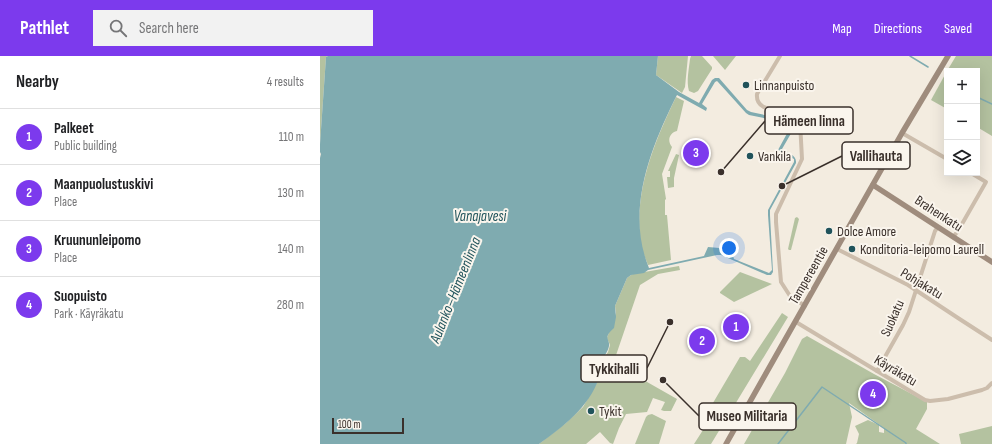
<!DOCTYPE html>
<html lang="en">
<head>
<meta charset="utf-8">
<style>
	body { margin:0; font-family:"Sofia Sans Condensed",sans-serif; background:#f2f2f2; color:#202124 }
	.controls { position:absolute; right:12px; top:12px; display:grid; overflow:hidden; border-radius:0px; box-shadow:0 4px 16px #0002 }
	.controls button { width:36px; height:36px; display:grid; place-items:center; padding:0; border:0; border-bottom:1px solid #e0e0e0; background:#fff; color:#202124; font:20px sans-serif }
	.scale { position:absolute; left:12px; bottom:10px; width:72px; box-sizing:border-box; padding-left:4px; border:2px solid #3a302b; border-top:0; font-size:11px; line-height:14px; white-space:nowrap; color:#3a302b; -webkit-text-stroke:3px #faf5ed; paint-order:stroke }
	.you { position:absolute; left:409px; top:192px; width:14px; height:14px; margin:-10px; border:3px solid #fff; border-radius:50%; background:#1a73e8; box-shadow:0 0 0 6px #1a73e833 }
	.badge { display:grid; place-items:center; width:26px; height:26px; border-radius:50%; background:#7c3aed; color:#fff; font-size:13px; font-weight:700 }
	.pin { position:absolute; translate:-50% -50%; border:2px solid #fff; box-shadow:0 1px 4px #0006 }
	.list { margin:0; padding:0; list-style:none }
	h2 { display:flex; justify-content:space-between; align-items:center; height:52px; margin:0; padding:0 16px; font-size:17px }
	h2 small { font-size:13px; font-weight:400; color:#757577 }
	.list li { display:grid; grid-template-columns:26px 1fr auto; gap:12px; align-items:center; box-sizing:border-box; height:56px; padding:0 16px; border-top:1px solid #e0e0e0 }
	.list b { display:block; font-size:15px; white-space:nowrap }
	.list p { margin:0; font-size:13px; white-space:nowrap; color:#757577 }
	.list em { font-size:13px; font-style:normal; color:#757577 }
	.icon { flex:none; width:22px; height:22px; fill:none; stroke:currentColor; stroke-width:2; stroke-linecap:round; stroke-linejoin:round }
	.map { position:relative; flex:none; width:672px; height:388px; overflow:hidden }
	header { display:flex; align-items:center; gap:24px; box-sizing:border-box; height:56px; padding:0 20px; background:#7c3aed; color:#fff }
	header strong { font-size:19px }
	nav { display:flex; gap:22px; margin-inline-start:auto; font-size:14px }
	.search { width:280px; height:36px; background:#f2f2f2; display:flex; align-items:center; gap:10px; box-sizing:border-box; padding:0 14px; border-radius:0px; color:#757577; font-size:15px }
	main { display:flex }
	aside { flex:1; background:#fff }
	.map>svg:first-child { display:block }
</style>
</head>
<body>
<header>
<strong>Pathlet</strong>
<div class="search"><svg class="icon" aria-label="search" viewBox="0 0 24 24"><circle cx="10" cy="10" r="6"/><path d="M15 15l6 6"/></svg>Search here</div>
<nav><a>Map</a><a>Directions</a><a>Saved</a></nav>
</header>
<main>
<aside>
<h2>Nearby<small>4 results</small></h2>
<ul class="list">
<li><span class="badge">1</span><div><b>Palkeet</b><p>Public building</p></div><em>110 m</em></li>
<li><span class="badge">2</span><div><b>Maanpuolustuskivi</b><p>Place</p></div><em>130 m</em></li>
<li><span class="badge">3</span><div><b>Kruununleipomo</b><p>Place</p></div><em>140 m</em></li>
<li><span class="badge">4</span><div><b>Suopuisto</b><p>Park · Käyräkatu</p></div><em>280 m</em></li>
</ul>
</aside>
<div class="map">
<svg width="672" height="388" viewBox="0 0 672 388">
	<rect width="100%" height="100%" fill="#f3ece0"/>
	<g fill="#b4c2a0">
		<polygon points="0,0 8,0 6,1 0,88"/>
		<polygon points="338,0 368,0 365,31 362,37 336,19"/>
		<path d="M 371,0 L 382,0 L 392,11 L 392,13 L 378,35 L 374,37 L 369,35 C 366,25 369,13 370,3 Z"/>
		<polygon points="393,0 416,0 405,14"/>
		<polygon points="636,0 672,0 672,80 657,71 657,15 627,15"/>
		<polygon points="627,15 627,53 611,44"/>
		<path d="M 356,41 L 364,45 L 357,75 C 349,77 347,85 352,91 L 342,118 L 346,143 L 345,144 L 345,159 L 347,159 L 351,204 L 328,209 C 326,203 322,196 321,189 C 313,136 334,87 356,41 Z"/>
		<polygon points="356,98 359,99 354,122 354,131 348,132 347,121 350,121 350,115 348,115"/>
		<polygon points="477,161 479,163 471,194 469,194 468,193 475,162"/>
		<polygon points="359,210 360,214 338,218 320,229 293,308 313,318 357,343 351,355 344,355 341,354 345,346 333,342 327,356 306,358 299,372 293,388 290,387 280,376 266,388 219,388 246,367 263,351 279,323 283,304 288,296 290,289 287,282 296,257 295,250 307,222 311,219 313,218"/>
		<polygon points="420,216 452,228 414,246 400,237 400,236"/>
		<polygon points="462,257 468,261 391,388 374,388 383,374 379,371 387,351 390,352 420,301 425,301 430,305"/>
		<polygon points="487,280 554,318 607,346 607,353 596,373 620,388 536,388 537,387 539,378 535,370 548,364 559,369 559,376 564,377 564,372 529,347 532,361 526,388 424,388 465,317 482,283"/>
		<polygon points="332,358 346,365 339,388 315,388 326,361 328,359"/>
		<polygon points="672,370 672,388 641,388 639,378"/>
	</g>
	<path fill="#7fabb0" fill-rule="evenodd" d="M 8,0 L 338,0 L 336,19 L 359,36 L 379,47 L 392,24 L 395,22 L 399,22 L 427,54 L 431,56 L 468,64 L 472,65 L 474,68 L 473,74 L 462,93 C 468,97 477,99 476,107 L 450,154 L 450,159 L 453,216 L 451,219 L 447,219 L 401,199 L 397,199 L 328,214 L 324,217 L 311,219 L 307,222 L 295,250 L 296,261 L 294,272 C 292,274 289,276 288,279 C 286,283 290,286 289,290 C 288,296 284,299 283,304 C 280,310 281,317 279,322 C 269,351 243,371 219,388 L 0,388 L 0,102 L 1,98 L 0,96 L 0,88 L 6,1 ZM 397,25 L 398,26 L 426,57 L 429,59 L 468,67 L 471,69 L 470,72 L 458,94 L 472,102 L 474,103 L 474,106 L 448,154 L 448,159 L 452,214 L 449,217 L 414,203 L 411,193 L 388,191 L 384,200 L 329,212 C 305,154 331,91 357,39 L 386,55 L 387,52 L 382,48 L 395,26 Z"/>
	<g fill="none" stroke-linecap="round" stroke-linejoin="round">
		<g stroke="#7fabb0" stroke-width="1.5">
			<polyline points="590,0 608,11"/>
			<polyline points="657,41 672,48"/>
			<polyline points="458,388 502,331 586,387 586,388"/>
		</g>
		<g stroke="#ccbdac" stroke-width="4">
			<path d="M 460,0 L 437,38 C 435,57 462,53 473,59 C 477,61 478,63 480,66 L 482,103 L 456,158 L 456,166 L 461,226 L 470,240 L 485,250"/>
			<polyline points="582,77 627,103"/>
			<polyline points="633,181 638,175 666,126 651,117"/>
			<polyline points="517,193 588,229 638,262 672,284"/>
			<polyline points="476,266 605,344 610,345 628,343 662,334 667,332 672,327"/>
			<polyline points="557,315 583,269 589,256 615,175 618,171"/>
		</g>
		<g stroke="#9f8c7d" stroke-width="5.5">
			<polyline points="553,129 672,206"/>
			<polyline points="406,388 582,77 628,0"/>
		</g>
	</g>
	<g fill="#20535b" stroke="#faf5ed" stroke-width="1.5">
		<circle cx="426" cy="29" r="4"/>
		<circle cx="430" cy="100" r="4"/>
		<circle cx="509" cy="175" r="4"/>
		<circle cx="532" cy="193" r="4"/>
		<circle cx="271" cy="355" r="4"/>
	</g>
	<g text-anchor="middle" stroke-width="4" stroke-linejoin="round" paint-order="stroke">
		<g font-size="14" fill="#3a302b" stroke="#faf5ed" text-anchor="start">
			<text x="434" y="34">Linnanpuisto</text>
			<text x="438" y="105">Vankila</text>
			<text x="517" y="180">Dolce Amore</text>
			<text x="540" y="198">Konditoria-leipomo Laurell</text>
			<text x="279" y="360">Tykit</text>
		</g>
		<g font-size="14" fill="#3a302b" stroke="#faf5ed">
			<text transform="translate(619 157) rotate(33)" y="5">Brahenkatu</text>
			<text transform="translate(488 219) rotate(-60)" y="5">Tampereentie</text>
			<text transform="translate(602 227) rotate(31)" y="5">Pohjakatu</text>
			<text transform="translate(572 262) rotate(-66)" y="5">Suokatu</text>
			<text transform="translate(576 314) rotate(31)" y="5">Käyräkatu</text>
		</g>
		<g font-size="15" font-style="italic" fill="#20535b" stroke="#faf5ed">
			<text x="160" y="165">Vanajavesi</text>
			<text transform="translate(135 234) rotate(-68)" y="5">Aulanko–Hämeenlinna</text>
		</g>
	</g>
	<path fill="none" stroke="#3a302b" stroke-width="1.5" d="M401 116L445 65M462 130L522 100M350 266L327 312M343 324L379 360"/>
	<g fill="#3a302b" stroke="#faf5ed" stroke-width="1.5">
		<circle cx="401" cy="116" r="4"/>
		<circle cx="462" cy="130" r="4"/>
		<circle cx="350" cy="266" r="4"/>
		<circle cx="343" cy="324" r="4"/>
	</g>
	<g fill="#faf5ed" stroke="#3a302b" stroke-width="1.5">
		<rect x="445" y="51" width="88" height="27" rx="4"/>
		<rect x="522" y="86" width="68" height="27" rx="4"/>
		<rect x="261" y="299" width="66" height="27" rx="4"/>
		<rect x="379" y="347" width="97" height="27" rx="4"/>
	</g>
	<g font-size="15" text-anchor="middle" font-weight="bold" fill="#3a302b">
		<text x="489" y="70">Hämeen linna</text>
		<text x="556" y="105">Vallihauta</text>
		<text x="294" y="318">Tykkihalli</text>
		<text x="427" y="365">Museo Militaria</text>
	</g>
</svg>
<div class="controls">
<button>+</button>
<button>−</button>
<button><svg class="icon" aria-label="layers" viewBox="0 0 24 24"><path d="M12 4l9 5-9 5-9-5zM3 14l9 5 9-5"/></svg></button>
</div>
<div class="scale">100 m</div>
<div class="you"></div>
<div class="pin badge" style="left:416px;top:271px">1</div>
<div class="pin badge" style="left:382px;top:285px">2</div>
<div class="pin badge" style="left:376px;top:97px">3</div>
<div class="pin badge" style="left:553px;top:338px">4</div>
</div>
</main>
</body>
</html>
